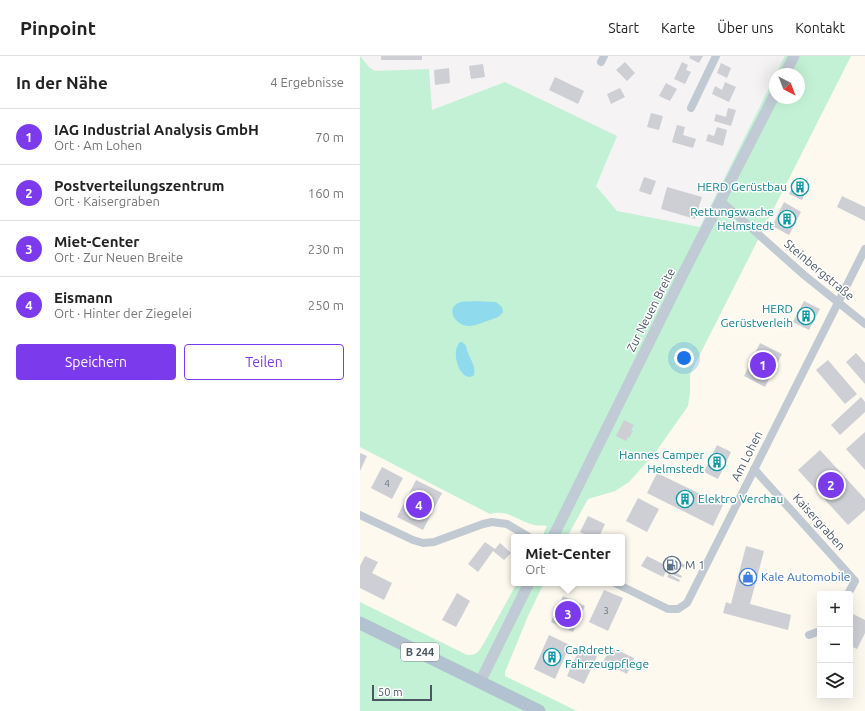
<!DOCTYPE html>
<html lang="de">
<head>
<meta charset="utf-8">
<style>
	body { margin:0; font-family:Ubuntu,sans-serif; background:#f2f2f2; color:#222 }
	.controls { position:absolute; right:12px; bottom:12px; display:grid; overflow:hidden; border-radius:4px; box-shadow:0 4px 16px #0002 }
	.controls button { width:36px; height:36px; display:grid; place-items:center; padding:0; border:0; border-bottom:1px solid #e0e0e0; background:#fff; color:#222; font:20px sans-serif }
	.compass { position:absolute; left:409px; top:12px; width:36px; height:36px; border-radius:50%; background:#fff; box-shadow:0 4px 16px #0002; rotate:138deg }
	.scale { position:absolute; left:12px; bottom:10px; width:60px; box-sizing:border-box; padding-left:4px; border:2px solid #4a5661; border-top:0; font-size:11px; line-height:14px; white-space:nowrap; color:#4a5661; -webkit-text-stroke:3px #fff; paint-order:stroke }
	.you { position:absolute; left:324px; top:302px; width:14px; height:14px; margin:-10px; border:3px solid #fff; border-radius:50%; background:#1a73e8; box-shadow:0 0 0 6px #1a73e833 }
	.badge { display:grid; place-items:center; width:26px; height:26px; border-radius:50%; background:#7c3aed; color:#fff; font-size:13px; font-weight:700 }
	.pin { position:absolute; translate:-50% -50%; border:2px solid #fff; box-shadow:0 1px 4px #0006 }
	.popup { position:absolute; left:151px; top:478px; width:114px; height:52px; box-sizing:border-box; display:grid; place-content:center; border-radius:4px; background:#fff; filter:drop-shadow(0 1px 3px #0005); font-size:13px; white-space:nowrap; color:#767676 }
	.popup b { font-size:15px; color:#222 }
	.popup::after { content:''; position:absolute; left:50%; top:100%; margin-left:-8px; border:8px solid transparent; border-top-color:#fff }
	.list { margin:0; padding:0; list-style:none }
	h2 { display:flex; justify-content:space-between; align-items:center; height:52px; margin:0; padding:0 16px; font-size:17px }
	h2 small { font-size:13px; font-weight:400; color:#767676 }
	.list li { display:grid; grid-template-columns:26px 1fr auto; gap:12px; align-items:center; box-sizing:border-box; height:56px; padding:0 16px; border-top:1px solid #e0e0e0 }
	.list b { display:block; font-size:15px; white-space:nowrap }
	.list p { margin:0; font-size:13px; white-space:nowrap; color:#767676 }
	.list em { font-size:13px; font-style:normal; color:#767676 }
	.actions { display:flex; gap:8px; padding:12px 16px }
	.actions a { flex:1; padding:9px 0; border:1px solid #7c3aed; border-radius:4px; text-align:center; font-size:14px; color:#7c3aed }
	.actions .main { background:#7c3aed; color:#fff }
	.icon { flex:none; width:22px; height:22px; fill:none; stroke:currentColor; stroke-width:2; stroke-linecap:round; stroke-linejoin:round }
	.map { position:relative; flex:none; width:505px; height:655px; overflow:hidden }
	header { display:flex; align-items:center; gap:24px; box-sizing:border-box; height:56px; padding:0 20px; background:#fff; border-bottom:1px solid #e0e0e0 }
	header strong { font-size:19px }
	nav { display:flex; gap:22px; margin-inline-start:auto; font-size:14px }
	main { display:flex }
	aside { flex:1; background:#fff }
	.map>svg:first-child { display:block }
</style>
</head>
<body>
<header>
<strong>Pinpoint</strong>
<nav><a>Start</a><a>Karte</a><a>Über uns</a><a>Kontakt</a></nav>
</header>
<main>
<aside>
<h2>In der Nähe<small>4 Ergebnisse</small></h2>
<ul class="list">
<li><span class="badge">1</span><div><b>IAG Industrial Analysis GmbH</b><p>Ort · Am Lohen</p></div><em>70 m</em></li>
<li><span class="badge">2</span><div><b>Postverteilungszentrum</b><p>Ort · Kaisergraben</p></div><em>160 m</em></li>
<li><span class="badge">3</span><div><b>Miet-Center</b><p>Ort · Zur Neuen Breite</p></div><em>230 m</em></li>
<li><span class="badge">4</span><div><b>Eismann</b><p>Ort · Hinter der Ziegelei</p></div><em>250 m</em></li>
</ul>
<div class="actions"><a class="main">Speichern</a><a>Teilen</a></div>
</aside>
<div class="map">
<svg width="505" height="655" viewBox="0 0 505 655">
	<rect width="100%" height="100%" fill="#f5f3f3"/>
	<g fill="#fdf9ef" fill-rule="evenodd">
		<path d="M 491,0 L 505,0 L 505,655 L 217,655 L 145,620 L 145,616 L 168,560 L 184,527 L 262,527 L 262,481 L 207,481 L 228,443 L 255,435 L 295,397 L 328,350 L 330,336 L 330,318 ZM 460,538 L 490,538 L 490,640 L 460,640 Z"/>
		<polygon points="0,391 130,458 138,456 146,457 175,469 188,469 182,481 154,481 154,527 157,527 124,587 118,596 114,599 107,599 0,546"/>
	</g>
	<g fill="#c3f1d5">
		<path d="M 0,0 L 9,11 L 15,15 L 69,13 L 72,54 L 145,26 L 257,80 L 236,130 L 257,155 L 340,171 L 415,20 L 415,42 L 439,42 L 439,18 L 416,18 L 425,0 L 491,0 L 330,318 L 330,336 L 328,350 L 295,397 L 269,426 L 255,435 L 228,443 L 207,481 L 182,481 L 187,470 C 183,469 178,470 174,469 C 159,465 147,453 130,458 L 0,391 Z"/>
		<path d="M 157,527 L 184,527 L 168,560 L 145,616 L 145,620 L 217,655 L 0,655 L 0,546 L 107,599 C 118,599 118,596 124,587 Z"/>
	</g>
	<g fill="#90daee">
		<path d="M 113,245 L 136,246 L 142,251 L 143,256 C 139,262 133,263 127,265 C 121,267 115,270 109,270 C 95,270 84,251 101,246 C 105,245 110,246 113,245 Z"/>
		<path d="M 100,286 L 102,286 C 107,289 106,292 108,297 C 111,305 116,310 114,319 C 102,329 89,297 100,286 Z"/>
	</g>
	<g fill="#cdcfd5">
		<rect x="21" y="0" width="41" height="4"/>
		<polygon points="330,0 343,0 339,7 329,2"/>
		<polygon points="265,6 275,17 267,25 256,14"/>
		<polygon points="322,6 328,9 326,14 331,16 325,28 314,23"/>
		<polygon points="361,7 371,12 367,22 357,17"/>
		<polygon points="123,8 125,21 111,23 109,10"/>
		<polygon points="89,12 90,27 75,29 74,14"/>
		<polygon points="195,21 224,35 218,48 189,34"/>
		<polygon points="365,26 376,31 369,46 352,38 355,30 362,34"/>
		<polygon points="306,27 317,33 310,45 299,40"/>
		<polygon points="260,32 265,41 251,48 247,38"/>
		<polygon points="368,52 376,54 371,70 354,65 356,58 366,61"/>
		<polygon points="291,57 303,60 299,74 287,71"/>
		<polygon points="317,69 325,71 323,79 336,83 333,92 312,86"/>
		<polygon points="357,71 367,74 363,90 346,85 348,78 354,80"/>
		<polygon points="284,121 296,125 291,139 279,135"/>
		<polygon points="436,123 449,129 442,144 429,138"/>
		<polygon points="307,131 342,141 335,163 301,153"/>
		<polygon points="482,140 505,151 505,165 477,151"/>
		<polygon points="424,146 441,156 429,179 412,170"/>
		<polygon points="444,245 460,253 449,274 433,266"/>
		<polygon points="400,287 422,298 405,331 384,320"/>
		<polygon points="496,297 505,307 505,328 486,306"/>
		<polygon points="468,304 497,338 485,348 456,314"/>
		<polygon points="501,341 505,346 505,356 480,379 471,369"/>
		<polygon points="264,364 274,369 271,374 273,375 269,382 268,381 266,385 256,380"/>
		<polygon points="505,376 505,414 486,393"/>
		<polygon points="357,389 371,396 358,423 344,416"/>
		<polygon points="460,394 505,443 505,454 488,469 438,414"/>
		<polygon points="0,397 7,400 0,415"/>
		<polygon points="22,411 43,422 32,443 11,432"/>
		<polygon points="297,417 363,449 353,470 287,437"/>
		<polygon points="56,424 82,437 63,474 37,461"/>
		<polygon points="278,442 299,453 287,476 266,465"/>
		<polygon points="228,460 245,468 239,481 230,481 220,476"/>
		<polygon points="125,486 135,493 140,487 151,497 144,504 133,495 118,516 108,508"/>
		<polygon points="386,490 404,495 390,548 431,559 428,574 363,557 366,546 371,548"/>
		<polygon points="5,500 18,506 12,517 32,527 24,544 0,532 0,510"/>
		<polygon points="287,500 309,511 303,521 281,510"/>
		<polygon points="321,507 328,510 327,513 320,510"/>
		<polygon points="311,514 322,520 321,522 309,517"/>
		<polygon points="309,518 320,524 319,526 307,521"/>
		<polygon points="244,534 263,542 248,575 229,566"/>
		<polygon points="97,537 110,545 96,571 82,564"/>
		<polygon points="203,540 225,550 213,576 191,566"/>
		<polygon points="493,558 505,564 505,577 497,593 490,590 490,563"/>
		<polygon points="189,579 210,589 195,623 174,613"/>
		<polygon points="251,591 274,602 267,618 243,606"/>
		<polygon points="220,592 237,600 224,628 207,620"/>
	</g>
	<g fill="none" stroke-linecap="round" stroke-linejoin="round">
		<g stroke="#c1cad2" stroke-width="8">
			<polyline points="241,6 244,0"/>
			<polyline points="331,52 356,0"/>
			<polyline points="361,145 444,219 505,268"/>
			<polyline points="394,413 495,525 488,538"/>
			<polyline points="0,459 53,484 63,487 74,486 123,468 132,466 147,468 169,481"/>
			<polyline points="255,527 308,553 318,553 327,547 505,193"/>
			<polyline points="449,579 460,575"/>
		</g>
		<g stroke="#c1cbd6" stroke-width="11">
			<polyline points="425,18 434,0"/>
			<polyline points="193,481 324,216 415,38"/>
			<polyline points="120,626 169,527"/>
		</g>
		<polyline stroke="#b3c2d1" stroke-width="13" points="0,567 179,655"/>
	</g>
	<defs>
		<symbol id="building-ring" viewBox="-11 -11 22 22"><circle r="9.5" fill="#fff" stroke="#0f9aa8" stroke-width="1.5"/><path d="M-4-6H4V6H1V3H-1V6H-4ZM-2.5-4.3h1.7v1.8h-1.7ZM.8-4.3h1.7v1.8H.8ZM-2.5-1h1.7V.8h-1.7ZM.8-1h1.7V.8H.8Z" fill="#0f9aa8"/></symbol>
		<symbol id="fuel-ring" viewBox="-11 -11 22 22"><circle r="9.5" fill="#fff" stroke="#5c6f8a" stroke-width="1.5"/><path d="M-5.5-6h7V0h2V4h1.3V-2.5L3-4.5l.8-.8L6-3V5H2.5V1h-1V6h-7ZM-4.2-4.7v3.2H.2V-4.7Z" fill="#5c6f8a"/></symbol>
		<symbol id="shop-ring" viewBox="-11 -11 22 22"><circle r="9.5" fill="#fff" stroke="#3f7fe0" stroke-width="1.5"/><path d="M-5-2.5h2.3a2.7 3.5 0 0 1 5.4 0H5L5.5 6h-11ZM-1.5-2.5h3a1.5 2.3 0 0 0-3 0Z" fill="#3f7fe0"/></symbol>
	</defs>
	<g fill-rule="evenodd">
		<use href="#building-ring" x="430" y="121" width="20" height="20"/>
		<use href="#building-ring" x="417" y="153" width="20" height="20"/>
		<use href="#building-ring" x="436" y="250" width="20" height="20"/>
		<use href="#building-ring" x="347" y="396" width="20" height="20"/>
		<use href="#building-ring" x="315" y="433" width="20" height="20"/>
		<use href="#fuel-ring" x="302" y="499" width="20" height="20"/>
		<use href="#shop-ring" x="378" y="511" width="20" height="20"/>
		<use href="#building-ring" x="182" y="591" width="20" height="20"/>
	</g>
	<g text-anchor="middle" stroke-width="3" stroke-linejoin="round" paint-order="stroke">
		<g font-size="10" fill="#6b747e">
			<text x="27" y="431">4</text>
			<text x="246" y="558">3</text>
		</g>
		<rect fill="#fff" stroke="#808990" stroke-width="1" x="41" y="587" width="38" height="18" rx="3"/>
		<g font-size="11" font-weight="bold" fill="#4a5661">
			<text x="60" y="600">B 244</text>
		</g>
		<g font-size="12" fill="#0d838f" stroke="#fff" text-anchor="end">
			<text x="427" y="135">HERD Gerüstbau</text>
			<text x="414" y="160">Rettungswache<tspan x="414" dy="14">Helmstedt</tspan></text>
			<text x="433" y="257">HERD<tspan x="433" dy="14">Gerüstverleih</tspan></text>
			<text x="344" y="403">Hannes Camper<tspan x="344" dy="14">Helmstedt</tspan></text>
			<text x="338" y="447" text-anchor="start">Elektro Verchau</text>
			<text x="205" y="598" text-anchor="start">CaRdrett -<tspan x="205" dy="14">Fahrzeugpflege</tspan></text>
		</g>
		<g font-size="12" fill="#4a5661" stroke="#fff">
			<text transform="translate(459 214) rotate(40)" y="4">Steinbergstraße</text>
			<text transform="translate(291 254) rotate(-63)" y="4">Zur Neuen Breite</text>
			<text transform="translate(387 400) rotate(-63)" y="4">Am Lohen</text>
			<text transform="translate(459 466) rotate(48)" y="4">Kaisergraben</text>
		</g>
		<g font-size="12" fill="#4e5e75" stroke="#fff" text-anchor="start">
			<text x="325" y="513">M 1</text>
		</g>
		<g font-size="12" fill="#366cbe" stroke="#fff" text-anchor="start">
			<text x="401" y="525">Kale Automobile</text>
		</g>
	</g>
</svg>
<div class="controls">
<button>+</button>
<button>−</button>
<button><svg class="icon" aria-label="layers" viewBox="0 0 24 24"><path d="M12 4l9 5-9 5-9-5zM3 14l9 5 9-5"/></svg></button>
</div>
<svg class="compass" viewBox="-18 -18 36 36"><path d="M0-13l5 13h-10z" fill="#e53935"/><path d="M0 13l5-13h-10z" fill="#767676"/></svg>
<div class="scale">50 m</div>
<div class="you"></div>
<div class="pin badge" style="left:403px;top:309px">1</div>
<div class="pin badge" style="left:471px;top:429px">2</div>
<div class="pin badge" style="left:208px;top:558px">3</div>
<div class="popup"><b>Miet-Center</b>Ort</div>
<div class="pin badge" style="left:59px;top:449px">4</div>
</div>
</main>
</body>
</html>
